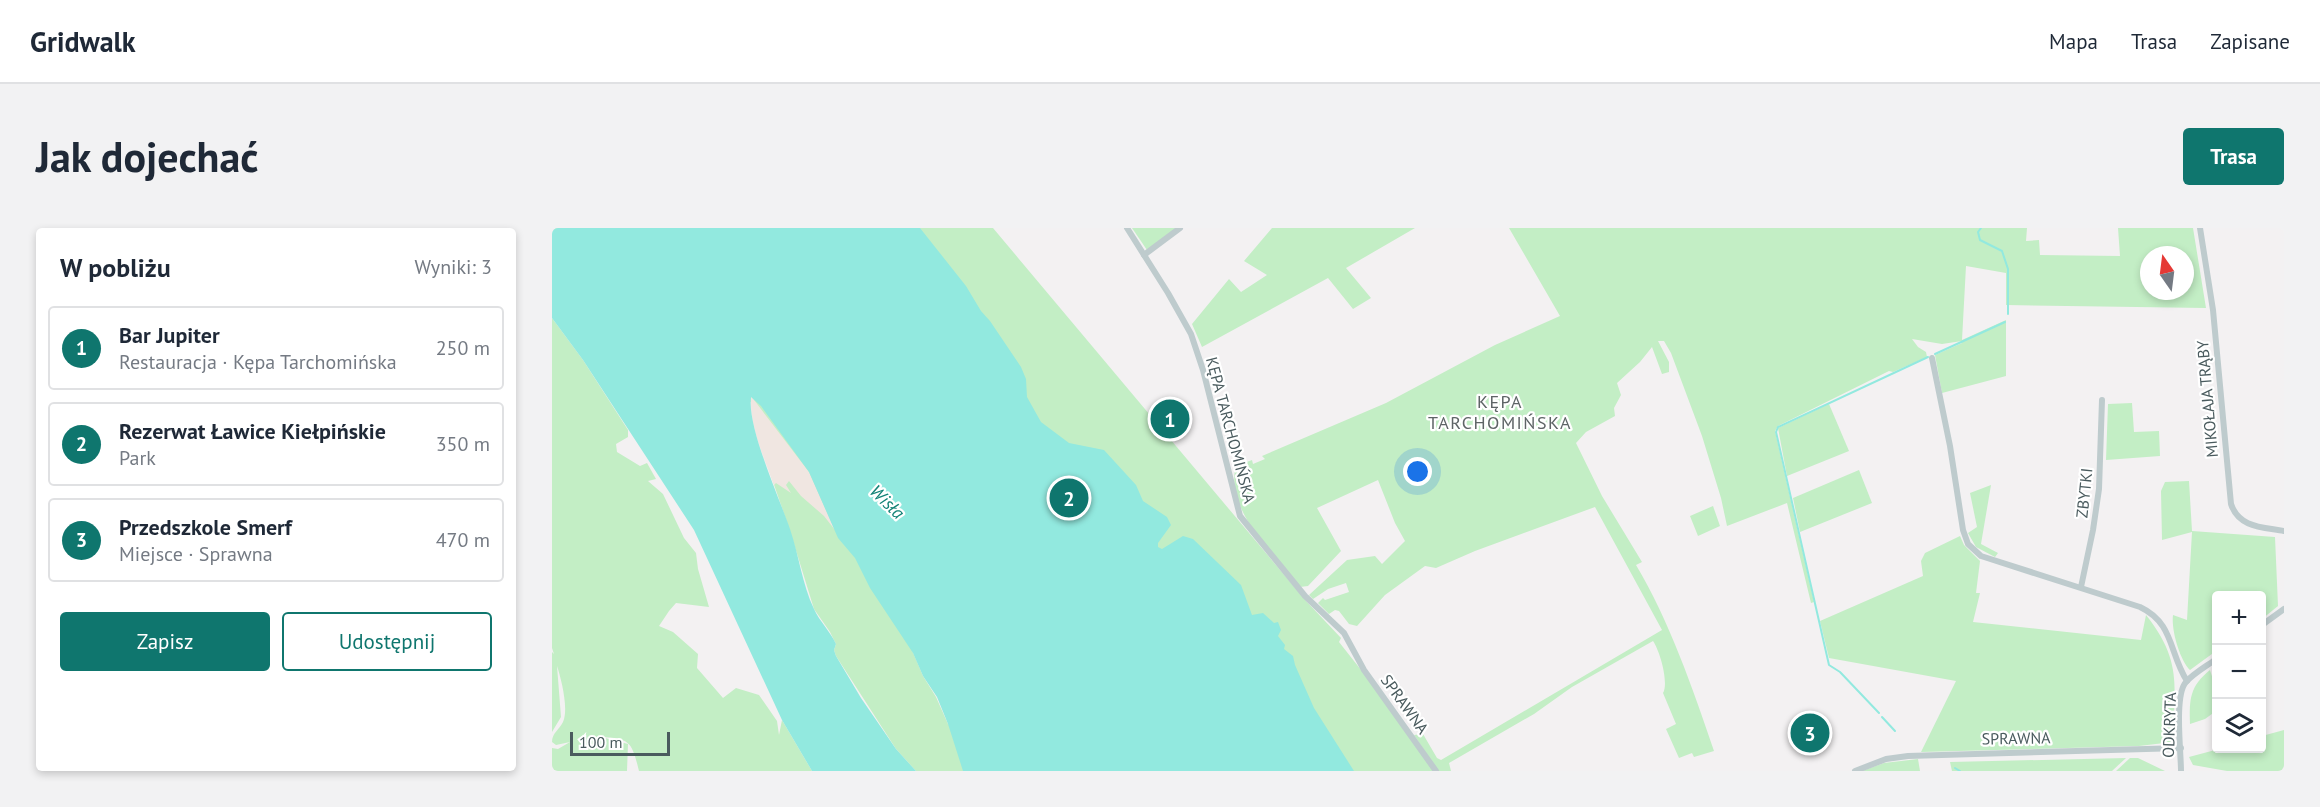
<!DOCTYPE html>
<html lang="pl">
<head>
<meta charset="utf-8">
<style>
	body { margin:0; font-family:"PT Sans",sans-serif; background:#f2f2f3; color:#1f2937 }
	.controls { position:absolute; right:18px; bottom:18px; display:grid; overflow:hidden; border-radius:6px; box-shadow:0 3px 9px #0003 }
	.controls button { width:54px; height:54px; display:grid; place-items:center; padding:0; border:0; border-bottom:2px solid #e0e1e3; background:#fff; color:#1f2937; font:30px sans-serif }
	.compass { position:absolute; left:1588px; top:18px; width:54px; height:54px; border-radius:50%; background:#fff; box-shadow:0 3px 9px #0003; rotate:346deg }
	.scale { position:absolute; left:18px; bottom:15px; width:100px; box-sizing:border-box; padding-left:6px; border:3px solid #4a5b5e; border-top:0; font-size:16px; line-height:21px; white-space:nowrap; color:#4a5b5e; -webkit-text-stroke:4px #fff; paint-order:stroke }
	.you { position:absolute; left:866px; top:244px; width:21px; height:21px; margin:-15px; border:4px solid #fff; border-radius:50%; background:#1a73e8; box-shadow:0 0 0 9px #1a73e833 }
	.badge { display:grid; place-items:center; width:39px; height:39px; border-radius:50%; background:#0f766e; color:#fff; font-size:20px; font-weight:700 }
	.pin { position:absolute; translate:-50% -50%; border:3px solid #fff; box-shadow:0 2px 6px #0006 }
	.list { margin:0; padding:0; list-style:none }
	h2 { display:flex; justify-content:space-between; align-items:center; height:78px; margin:0; padding:0 24px; font-size:26px }
	h2 small { font-size:20px; font-weight:400; color:#747a83 }
	.list li { display:grid; grid-template-columns:39px 1fr auto; gap:18px; align-items:center; box-sizing:border-box; height:84px; margin:0 12px 12px; padding:0 12px; border:2px solid #e0e1e3; border-radius:6px }
	.list b { display:block; font-size:22px; white-space:nowrap }
	.list p { margin:0; font-size:20px; white-space:nowrap; color:#747a83 }
	.list em { font-size:20px; font-style:normal; color:#747a83 }
	.actions { display:flex; gap:12px; padding:18px 24px }
	.actions a { flex:1; padding:14px 0; border:2px solid #0f766e; border-radius:6px; text-align:center; font-size:21px; color:#0f766e }
	.actions .main { background:#0f766e; color:#fff }
	.icon { flex:none; width:33px; height:33px; fill:none; stroke:currentColor; stroke-width:2; stroke-linecap:round; stroke-linejoin:round }
	.map { position:relative; flex:none; width:1732px; height:543px; overflow:hidden; border-radius:6px }
	header { display:flex; align-items:center; gap:36px; box-sizing:border-box; height:84px; padding:0 30px; background:#fff; border-bottom:2px solid #e0e1e3 }
	header strong { font-size:28px }
	nav { display:flex; gap:33px; margin-inline-start:auto; font-size:21px }
	.intro { display:flex; align-items:center; justify-content:space-between; box-sizing:border-box; height:144px; padding:0 36px }
	h1 { margin:0; font-size:42px }
	.button { padding:15px 27px; border-radius:6px; background:#0f766e; color:#fff; font-size:21px; font-weight:700 }
	main { display:flex; gap:36px; padding:0 36px }
	aside { flex:1; background:#fff; border-radius:6px; box-shadow:0 3px 9px #0003 }
	.map>svg:first-child { display:block }
</style>
</head>
<body>
<header>
<strong>Gridwalk</strong>
<nav><a>Mapa</a><a>Trasa</a><a>Zapisane</a></nav>
</header>
<div class="intro"><h1>Jak dojechać</h1><a class="button">Trasa</a></div>
<main>
<aside>
<h2>W pobliżu<small>Wyniki: 3</small></h2>
<ul class="list">
<li><span class="badge">1</span><div><b>Bar Jupiter</b><p>Restauracja · Kępa Tarchomińska</p></div><em>250 m</em></li>
<li><span class="badge">2</span><div><b>Rezerwat Ławice Kiełpińskie</b><p>Park</p></div><em>350 m</em></li>
<li><span class="badge">3</span><div><b>Przedszkole Smerf</b><p>Miejsce · Sprawna</p></div><em>470 m</em></li>
</ul>
<div class="actions"><a class="main">Zapisz</a><a>Udostępnij</a></div>
</aside>
<div class="map">
<svg width="1732" height="543" viewBox="0 0 1732 543">
	<rect width="100%" height="100%" fill="#f3f1f2"/>
	<g fill="#c3eec5" fill-rule="evenodd">
		<polygon points="0,0 441,0 755,374 789,410 787,414 843,485 882,543 599,543 574,503"/>
		<polygon points="580,0 624,0 595,22"/>
		<polygon points="720,0 863,0 794,40 819,70 801,81 776,50 650,119 640,96 677,51 689,64 715,47 692,33"/>
		<path d="M 957,0 L 1475,0 L 1474,13 L 1487,12 L 1488,27 L 1568,28 L 1566,0 L 1641,0 L 1654,80 L 1454,77 L 1454,45 L 1414,38 L 1410,112 L 1454,92 L 1454,148 L 1390,165 L 1383,127 L 1410,115 L 1410,113 L 1390,116 L 1360,111 L 1366,119 L 1374,124 L 1375,129 L 1341,144 L 1337,143 L 1226,198 L 1223,203 L 1262,374 L 1259,375 L 1235,275 L 1175,298 L 1169,270 L 1150,208 L 1119,125 L 1112,113 L 1106,113 L 1117,134 L 1117,144 L 1110,146 L 1100,119 L 1088,134 L 1065,155 L 1069,167 L 1062,180 L 1063,188 L 1034,204 L 1024,215 L 1050,268 L 1090,334 L 1084,337 C 1117,392 1141,461 1162,523 L 1142,529 L 1140,525 L 1127,530 L 1114,501 L 1124,496 L 1111,465 C 1117,455 1108,423 1101,413 L 1020,459 L 982,486 L 897,535 L 899,543 L 886,543 L 862,507 L 871,506 L 885,530 L 889,532 L 1110,402 L 1043,279 L 923,323 L 884,340 L 873,338 L 833,367 L 805,398 L 797,396 L 787,383 L 783,382 L 777,386 L 766,375 L 771,370 L 773,372 L 797,364 L 794,355 L 776,361 L 761,371 L 757,367 L 795,332 L 823,328 L 830,336 L 853,313 L 843,295 L 826,252 L 765,280 L 789,323 L 756,358 L 748,359 C 723,328 672,281 684,238 L 700,232 L 701,236 L 713,231 L 710,228 L 834,175 L 943,117 L 1008,88 ZM 1597,27 L 1633,27 L 1633,63 L 1597,63 Z"/>
		<path d="M 0,90 L 31,132 L 76,202 L 76,209 L 64,216 L 65,224 L 88,238 L 95,235 L 104,251 L 96,253 L 111,266 L 132,310 L 144,325 L 146,341 L 157,379 L 124,375 L 117,383 L 107,398 L 121,404 L 146,426 L 145,440 L 171,470 L 184,460 L 207,467 L 225,493 L 227,507 L 230,492 L 260,543 L 87,543 C 80,515 79,510 49,509 L 76,516 L 75,543 L 0,543 L 0,520 L 6,521 L 18,514 L 4,517 L 0,514 C 0,505 7,502 11,494 C 17,481 9,450 5,438 L 9,489 L 0,504 L 0,424 L 2,426 L 0,420 Z"/>
		<polygon points="196,163 238,208 342,380 371,448 384,469 396,496 477,543 364,543 344,521 284,428 282,422 284,416 278,404 262,381 238,303 218,245"/>
		<polygon points="1580,175 1582,204 1607,203 1608,228 1554,232 1556,176"/>
		<polygon points="1277,176 1297,223 1235,248 1226,200"/>
		<polygon points="1307,242 1320,275 1248,304 1241,270"/>
		<path d="M 1637,253 L 1640,303 L 1723,309 L 1726,378 L 1710,391 L 1710,368 L 1664,368 L 1664,423 L 1638,442 C 1628,432 1619,402 1621,387 L 1635,392 L 1640,304 L 1610,312 L 1609,263 L 1613,254 Z"/>
		<polygon points="1439,257 1429,316 1446,325 1443,329 1424,319 1416,305 1425,299 1418,265"/>
		<polygon points="1161,278 1168,298 1146,308 1138,288"/>
		<path d="M 1408,308 L 1412,317 L 1428,333 L 1424,365 L 1428,365 L 1421,394 L 1589,412 L 1594,387 C 1631,434 1622,458 1621,514 L 1587,518 L 1369,524 L 1404,453 L 1277,430 L 1268,393 L 1371,348 L 1369,333 L 1373,325 Z"/>
		<path d="M 1658,442 L 1664,461 L 1664,483 L 1653,491 L 1638,496 C 1637,471 1638,458 1658,442 Z"/>
		<polygon points="1732,502 1732,543 1675,543 1641,537 1637,529 1667,521 1710,520 1710,508"/>
		<polygon points="1574,530 1560,543 1400,543 1398,534"/>
		<polygon points="1578,530 1586,530 1613,543 1564,543"/>
		<polygon points="1366,531 1368,543 1310,543 1332,535"/>
	</g>
	<path fill="#f0e6e1" d="M 199,168 L 257,244 L 283,302 L 272,288 L 249,268 L 237,253 L 234,257 L 239,265 L 224,255 L 222,257 C 212,229 197,198 199,168 Z"/>
	<path fill="#92e9df" d="M 0,0 L 368,0 L 414,58 L 429,83 L 438,93 L 469,139 L 474,151 L 475,169 L 489,194 L 517,215 L 552,222 L 584,257 L 591,273 L 615,289 L 619,297 L 606,315 L 606,319 L 610,321 L 631,308 L 641,311 L 689,357 L 700,387 L 711,385 L 722,395 L 726,394 L 729,402 L 726,408 L 733,417 L 732,421 L 741,428 L 743,437 L 762,480 L 802,543 L 411,543 L 396,496 L 385,469 L 371,448 L 361,425 L 318,360 L 303,330 L 286,310 L 257,244 L 209,178 L 199,169 C 195,199 227,269 238,301 C 247,327 250,356 262,381 C 268,394 278,403 284,416 L 282,422 L 284,428 L 309,470 L 344,521 L 364,543 L 260,543 L 230,492 L 142,302 L 31,132 L 0,90 Z"/>
	<g fill="none" stroke-linecap="round" stroke-linejoin="round">
		<g stroke="#92e9df" stroke-width="2">
			<polyline points="1429,0 1426,4 1428,12 1450,23 1456,41 1456,86"/>
			<polyline points="1383,126 1453,94"/>
			<polyline points="1327,485 1288,444 1277,437 1224,204 1226,199 1376,129"/>
			<polyline points="1330,489 1343,503"/>
			<polyline points="1403,540 1408,543"/>
		</g>
		<g stroke="#becbcd" stroke-width="6">
			<polyline points="575,0 616,65 639,106 651,142 688,288 753,368 792,405 812,442 884,543"/>
			<path d="M 1648,0 L 1661,82 L 1679,276 C 1687,300 1711,299 1732,303"/>
			<polyline points="592,27 628,0"/>
			<path d="M 1380,130 L 1398,218 L 1411,302 L 1416,316 L 1429,328 L 1588,379 C 1622,395 1617,425 1635,453"/>
			<polyline points="1529,359 1541,302 1547,261 1550,172"/>
			<polyline points="1710,397 1732,381"/>
			<polyline points="1303,543 1334,531 1356,528 1629,520"/>
			<path d="M 1629,543 C 1629,524 1622,467 1634,454 C 1642,445 1655,438 1664,431"/>
		</g>
	</g>
	<g text-anchor="middle" stroke-width="4.5" stroke-linejoin="round" paint-order="stroke">
		<g font-size="16" fill="#4a5b5e" stroke="#fff">
			<text transform="translate(1655 171) rotate(-95)" y="6">MIKOŁAJA TRĄBY</text>
			<text transform="translate(679 202) rotate(75)" y="6">KĘPA TARCHOMIŃSKA</text>
			<text transform="translate(1532 265) rotate(-84)" y="6">ZBYTKI</text>
			<text transform="translate(853 476) rotate(54)" y="6">SPRAWNA</text>
			<text transform="translate(1617 497) rotate(-88)" y="6">ODKRYTA</text>
			<text transform="translate(1464 510) rotate(-1)" y="6">SPRAWNA</text>
		</g>
		<g font-size="18" letter-spacing="1.5" fill="#5e6466" stroke="#fff">
			<text x="948" y="180">KĘPA<tspan x="948" dy="21">TARCHOMIŃSKA</tspan></text>
		</g>
		<g font-size="18" font-style="italic" fill="#128276" stroke="#fff">
			<text transform="translate(335 274) rotate(44)" y="6">Wisła</text>
		</g>
	</g>
</svg>
<div class="controls">
<button>+</button>
<button>−</button>
<button><svg class="icon" aria-label="layers" viewBox="0 0 24 24"><path d="M12 4l9 5-9 5-9-5zM3 14l9 5 9-5"/></svg></button>
</div>
<svg class="compass" viewBox="-18 -18 36 36"><path d="M0-13l5 13h-10z" fill="#e53935"/><path d="M0 13l5-13h-10z" fill="#747a83"/></svg>
<div class="scale">100 m</div>
<div class="you"></div>
<div class="pin badge" style="left:618px;top:191px">1</div>
<div class="pin badge" style="left:517px;top:270px">2</div>
<div class="pin badge" style="left:1258px;top:505px">3</div>
</div>
</main>
</body>
</html>
